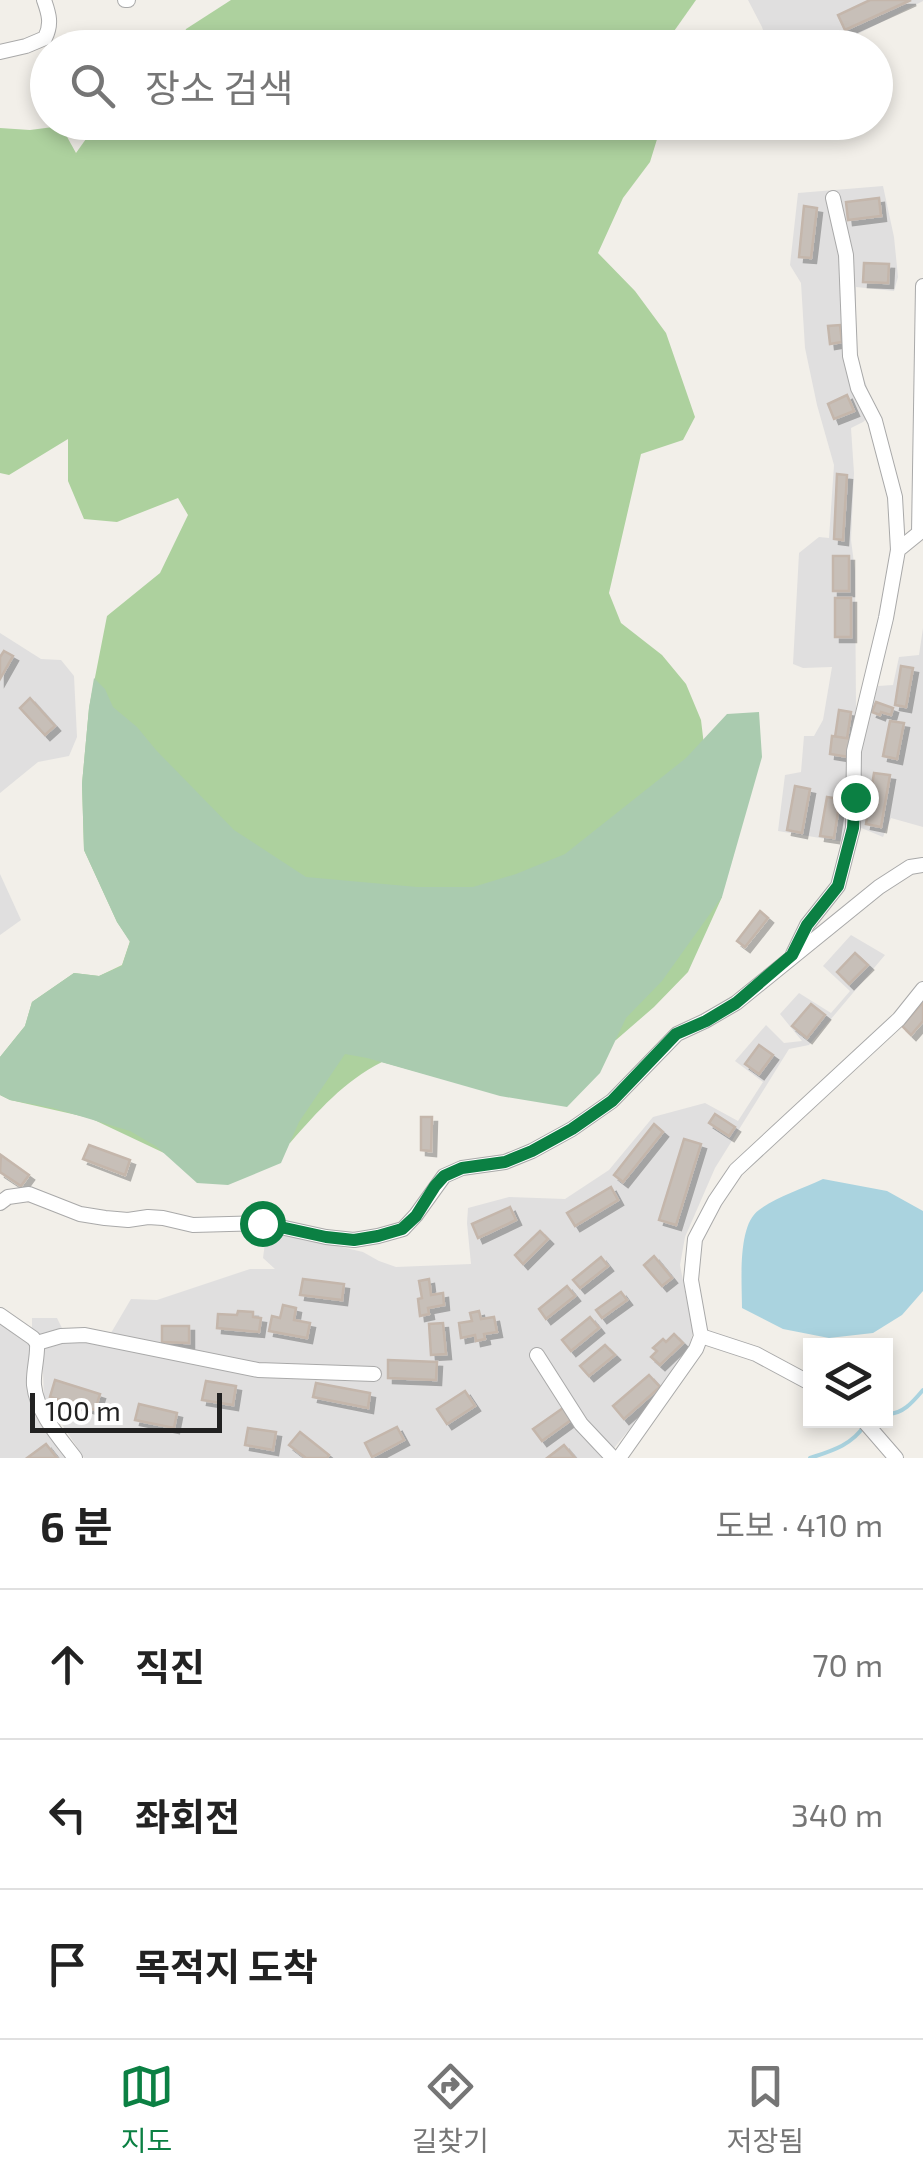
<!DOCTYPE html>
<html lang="ko">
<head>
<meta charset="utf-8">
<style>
	body { margin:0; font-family:"Exo 2","Noto Sans KR",sans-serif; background:#f6f6f6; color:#222 }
	.controls { position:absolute; right:30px; bottom:30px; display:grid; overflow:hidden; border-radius:0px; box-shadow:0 5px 15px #0003 }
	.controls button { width:90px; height:90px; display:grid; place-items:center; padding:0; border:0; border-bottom:2px solid #e0e0e0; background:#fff; color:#222; font:50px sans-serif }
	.scale { position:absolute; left:30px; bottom:25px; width:192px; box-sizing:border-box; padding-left:10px; border:5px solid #222; border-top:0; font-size:28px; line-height:35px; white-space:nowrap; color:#222; -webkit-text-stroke:8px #fff; paint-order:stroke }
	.stop { position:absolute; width:30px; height:30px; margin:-22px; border:8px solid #0b8043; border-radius:50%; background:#fff }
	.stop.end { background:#0b8043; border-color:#fff; box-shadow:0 2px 10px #0008 }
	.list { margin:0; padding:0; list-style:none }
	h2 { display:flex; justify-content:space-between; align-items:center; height:130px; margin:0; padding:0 40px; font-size:42px }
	h2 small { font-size:32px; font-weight:400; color:#767676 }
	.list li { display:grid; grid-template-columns:65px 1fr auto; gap:30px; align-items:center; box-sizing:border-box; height:150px; padding:0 40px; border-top:2px solid #e0e0e0 }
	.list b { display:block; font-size:38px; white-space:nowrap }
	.list em { font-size:32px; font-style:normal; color:#767676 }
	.icon { flex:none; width:55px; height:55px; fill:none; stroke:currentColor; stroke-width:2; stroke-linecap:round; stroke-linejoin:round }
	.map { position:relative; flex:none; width:923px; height:1458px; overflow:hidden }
	.search { position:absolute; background:#fff; box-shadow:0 5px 15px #0003; left:30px; right:30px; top:30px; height:110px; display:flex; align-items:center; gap:25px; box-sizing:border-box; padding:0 35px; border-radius:55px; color:#767676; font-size:38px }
	.sheet { height:580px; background:#fff }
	nav { display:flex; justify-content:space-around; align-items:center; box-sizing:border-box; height:140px; border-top:2px solid #e0e0e0; background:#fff; font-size:28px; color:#767676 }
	nav a { display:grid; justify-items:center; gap:5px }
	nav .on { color:#0b8043 }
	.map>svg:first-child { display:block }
</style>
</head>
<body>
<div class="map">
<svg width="923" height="1458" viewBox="0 0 923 1458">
	<defs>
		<filter id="shadow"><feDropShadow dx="5" dy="5" stdDeviation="0" flood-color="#0004"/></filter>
	</defs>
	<rect width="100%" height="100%" fill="#f2efe9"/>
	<g fill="#e0dfdf">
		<polygon points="748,0 923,0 923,1 838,44 838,47 769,48 762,27"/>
		<polygon points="883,186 894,237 898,277 894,291 856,287 856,355 875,411 863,422 851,428 854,473 851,540 855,571 856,709 844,842 778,831 785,775 801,772 804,736 814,736 823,720 832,667 803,668 793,664 799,553 819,537 829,538 834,465 817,405 805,348 801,283 790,265 798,193"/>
		<polygon points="923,628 923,827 891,818 883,837 859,827 859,749 878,686 893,685 899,657 919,655"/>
		<polygon points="0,633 41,659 61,660 74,676 77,737 69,756 38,762 0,793"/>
		<polygon points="0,874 21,920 0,935"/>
		<polygon points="851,935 885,955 809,1045 789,1049 715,1168 685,1237 680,1265 693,1332 689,1347 662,1389 606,1458 84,1458 44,1397 42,1347 32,1329 32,1318 57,1318 63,1330 111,1333 131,1299 157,1300 250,1269 275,1269 263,1258 266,1235 270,1230 363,1252 379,1261 396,1267 471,1264 467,1223 468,1208 509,1197 565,1199 609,1170 653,1117 705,1103 738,1121 763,1082 735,1061 766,1025 784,1043 802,1041 780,1014 799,993 831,1013 850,991 823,966"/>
		<polygon points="0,1324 32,1347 30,1382 67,1458 0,1458"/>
	</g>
	<g fill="#add19e">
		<polygon points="231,0 696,0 672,34 659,47 179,47 186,29"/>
		<path d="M 95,123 L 662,123 L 650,162 L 623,198 L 598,253 L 635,291 L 666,333 L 695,417 L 683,440 L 641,454 L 609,593 L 621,623 L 662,655 L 686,684 L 701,720 L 722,897 L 688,972 L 654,1007 L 616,1040 L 447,1080 L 382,1062 C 343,1082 319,1110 290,1143 L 164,1153 L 90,1118 L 10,1100 L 0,1095 L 0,1057 L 25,1026 L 32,1002 L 74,973 L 99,976 L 122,965 L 130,941 L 117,922 L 84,850 L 82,784 L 89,708 L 107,616 L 160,573 L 188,515 L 178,498 L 117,522 L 84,519 L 68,481 L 68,439 L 9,475 L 0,473 L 0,128 L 30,130 L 61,126 L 76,153 L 93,129 Z"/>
	</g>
	<polygon fill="#aacbaf" points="94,678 105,689 113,707 137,727 156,750 234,830 306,877 417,887 473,887 516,874 565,854 686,758 727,714 759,712 762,757 722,897 662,981 626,1018 600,1073 567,1107 500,1096 367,1058 345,1054 299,1122 281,1163 228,1185 197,1183 157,1147 130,1131 53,1108 10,1100 0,1095 0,1057 25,1026 32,1002 74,973 99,976 122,966 130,942 117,922 84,850 82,784 89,708"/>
	<path fill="#aad3df" d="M 823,1179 L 887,1191 L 923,1211 L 923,1291 L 902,1315 L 873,1333 L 829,1338 L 783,1329 L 742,1308 C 742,1283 737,1225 759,1210 C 776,1197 804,1188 823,1179 Z"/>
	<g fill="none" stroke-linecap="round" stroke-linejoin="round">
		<g stroke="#aad3df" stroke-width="4">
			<path d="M 886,1414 C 902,1415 913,1402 923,1390"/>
			<path d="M 810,1458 C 831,1451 852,1445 864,1426"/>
		</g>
	</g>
	<g fill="#c7bfb8" stroke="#c4b6ab" stroke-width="2.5" filter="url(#shadow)">
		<polygon points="870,0 911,0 845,30 838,15"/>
		<polygon points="879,198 881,216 848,220 846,202"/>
		<polygon points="804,206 817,208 811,258 799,257"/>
		<polygon points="864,263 889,264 888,283 863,282"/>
		<polygon points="840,325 842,342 830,344 828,326"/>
		<polygon points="847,395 854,411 834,419 828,404"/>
		<polygon points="837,474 847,475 843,540 834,539"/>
		<rect x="833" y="556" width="16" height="35"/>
		<rect x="835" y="598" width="16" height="39"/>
		<polygon points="4,651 13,656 0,679 0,657"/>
		<polygon points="901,666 913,668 906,707 895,705"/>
		<polygon points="30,698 55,726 45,735 20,708"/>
		<polygon points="876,702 893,708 891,715 881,712 880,715 872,712"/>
		<polygon points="839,710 851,712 847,739 835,737"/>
		<polygon points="890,721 904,723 897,759 883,756"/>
		<polygon points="832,736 852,739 849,757 830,754"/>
		<polygon points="874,773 890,775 881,827 866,824"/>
		<polygon points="795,786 810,789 802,833 787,830"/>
		<polygon points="827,797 840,799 834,838 820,836"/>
		<polygon points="760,911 768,918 745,947 737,941"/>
		<polygon points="855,953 868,965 849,984 837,972"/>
		<polygon points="923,1002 923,1021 911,1035 902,1026"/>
		<polygon points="811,1004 825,1015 807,1038 792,1026"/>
		<polygon points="759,1045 773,1055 759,1074 745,1064"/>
		<polygon points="715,1114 735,1127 729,1136 709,1123"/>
		<polygon points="421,1117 432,1117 431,1151 421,1150"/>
		<polygon points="654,1124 663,1132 623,1182 614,1175"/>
		<polygon points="684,1139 701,1144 676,1225 659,1220"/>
		<polygon points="89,1145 130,1160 125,1175 83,1159"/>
		<polygon points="1,1155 29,1175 21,1186 0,1172"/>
		<polygon points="611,1187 618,1200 575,1226 567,1213"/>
		<polygon points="510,1207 516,1220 478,1238 472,1224"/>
		<polygon points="540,1231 548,1239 523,1264 515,1255"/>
		<polygon points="654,1256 672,1278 662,1286 644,1265"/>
		<polygon points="601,1257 608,1266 580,1288 573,1280"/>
		<polygon points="303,1279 344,1284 342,1300 300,1295"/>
		<polygon points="429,1279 431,1295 443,1293 444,1305 428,1308 429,1314 420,1316 418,1299 422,1298 419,1281"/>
		<polygon points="567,1286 575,1296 546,1319 539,1309"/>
		<polygon points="621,1292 627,1300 602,1318 596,1310"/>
		<polygon points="283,1305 296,1308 294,1320 310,1323 307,1338 269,1331 272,1316 280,1318"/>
		<polygon points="238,1311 253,1312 253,1317 261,1318 259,1332 217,1328 218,1314 237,1315"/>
		<polygon points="479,1311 481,1319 494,1317 497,1332 484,1334 485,1339 476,1341 475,1335 461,1338 459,1323 472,1321 470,1313"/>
		<polygon points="590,1317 599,1328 571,1351 562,1340"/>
		<polygon points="443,1323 446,1354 431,1355 429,1324"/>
		<polygon points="162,1326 189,1326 189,1343 162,1342"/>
		<polygon points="674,1334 683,1343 660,1365 651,1357 657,1351 653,1348 663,1339 666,1342"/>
		<polygon points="605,1345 615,1355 589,1376 580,1366"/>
		<polygon points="388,1360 437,1362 436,1380 388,1378"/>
		<polygon points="649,1375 660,1387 624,1419 613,1406"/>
		<polygon points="55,1380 100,1394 95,1410 50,1397"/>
		<polygon points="206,1381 236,1386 233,1405 202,1400"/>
		<polygon points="316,1383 370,1393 368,1408 313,1397"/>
		<polygon points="465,1391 475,1406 447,1424 437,1409"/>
		<polygon points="139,1404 177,1413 174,1428 135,1420"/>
		<polygon points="563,1408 571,1420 542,1441 533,1429"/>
		<polygon points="397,1427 404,1440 372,1457 365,1443"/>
		<polygon points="248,1428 276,1432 273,1450 245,1445"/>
		<polygon points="300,1432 329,1455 327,1458 306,1458 289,1445"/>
		<polygon points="46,1444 57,1458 27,1458"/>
		<polygon points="564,1445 575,1458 547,1458"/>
	</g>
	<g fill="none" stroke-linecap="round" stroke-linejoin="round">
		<defs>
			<g id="minor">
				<polyline points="125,0 128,0"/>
				<path d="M 0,52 L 26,46 L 45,38 C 52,24 49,14 44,0"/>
				<polyline points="833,198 846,255 850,356 858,388 875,421 895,497 898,550"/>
				<polyline points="793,954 807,925 838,886 853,828 854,751 886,618 898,550 919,533 923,286"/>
				<polyline points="0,1203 8,1197 29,1194 80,1214 105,1218 128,1220 148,1217 163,1218 193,1225 262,1223 326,1237 354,1240 378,1236 403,1229 416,1215 444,1176 462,1168 505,1162 532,1151 572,1129 612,1101 677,1034 705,1021 736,1003 879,887 910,867 923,865"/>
				<path d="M 0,1315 L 33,1338 L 37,1343 C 38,1357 33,1371 34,1385 C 37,1413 59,1437 75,1458"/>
				<polyline points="701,1336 756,1354 810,1383"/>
				<polyline points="37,1343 61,1336 85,1335 258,1370 374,1374"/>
				<polyline points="537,1355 581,1424 613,1458"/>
				<polyline points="863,1420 896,1458"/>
				<polyline points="619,1458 696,1349 701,1336 691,1280 695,1239 715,1201 736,1170 899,1019 923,989"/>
			</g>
		</defs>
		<use href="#minor" stroke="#a9a9a9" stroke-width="16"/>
		<use href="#minor" stroke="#fff" stroke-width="14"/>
	</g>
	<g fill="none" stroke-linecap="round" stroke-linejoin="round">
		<polyline stroke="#0b8043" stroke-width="12" points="262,1223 326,1237 354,1240 378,1236 402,1229 416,1216 435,1186 444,1176 462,1168 505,1162 532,1151 572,1129 612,1101 676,1034 706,1021 736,1003 792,955 807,925 838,886 853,828 855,797"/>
	</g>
</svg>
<div class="controls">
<button><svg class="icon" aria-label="layers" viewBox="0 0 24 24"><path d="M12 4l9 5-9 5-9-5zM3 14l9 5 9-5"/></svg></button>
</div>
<div class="scale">100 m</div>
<div class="stop" style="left:262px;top:1223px"></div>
<div class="stop end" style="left:855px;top:797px"></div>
<div class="search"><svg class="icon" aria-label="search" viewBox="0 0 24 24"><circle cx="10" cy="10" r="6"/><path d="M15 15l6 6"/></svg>장소 검색</div>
</div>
<section class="sheet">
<h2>6 분<small>도보 · 410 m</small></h2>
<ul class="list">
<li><svg class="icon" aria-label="ahead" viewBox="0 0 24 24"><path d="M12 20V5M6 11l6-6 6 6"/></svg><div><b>직진</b></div><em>70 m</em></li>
<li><svg class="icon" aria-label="left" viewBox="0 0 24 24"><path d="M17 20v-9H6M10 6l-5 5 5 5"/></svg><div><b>좌회전</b></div><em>340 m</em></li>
<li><svg class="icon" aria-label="arrive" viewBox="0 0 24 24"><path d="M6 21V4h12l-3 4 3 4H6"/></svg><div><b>목적지 도착</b></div></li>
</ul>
</section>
<nav>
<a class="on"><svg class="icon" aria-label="map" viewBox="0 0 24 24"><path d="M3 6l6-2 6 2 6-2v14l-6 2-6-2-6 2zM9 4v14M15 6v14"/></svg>지도</a>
<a><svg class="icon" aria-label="directions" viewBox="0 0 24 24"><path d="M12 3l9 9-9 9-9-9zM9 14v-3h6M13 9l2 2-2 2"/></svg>길찾기</a>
<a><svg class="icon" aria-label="saved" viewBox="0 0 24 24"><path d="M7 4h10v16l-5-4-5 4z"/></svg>저장됨</a>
</nav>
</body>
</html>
